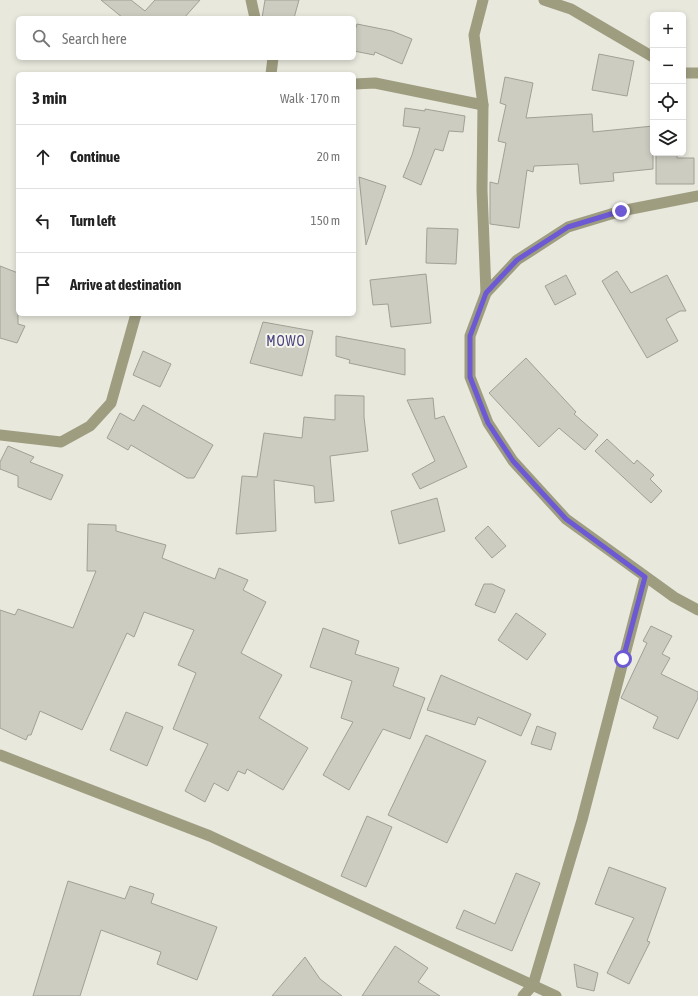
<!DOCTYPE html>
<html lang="en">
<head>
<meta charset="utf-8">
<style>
	body { margin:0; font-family:"Asap Condensed",sans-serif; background:#f2f2f2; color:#222 }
	.controls { position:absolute; right:12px; top:12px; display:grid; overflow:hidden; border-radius:6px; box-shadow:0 2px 6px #0003 }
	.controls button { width:36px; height:36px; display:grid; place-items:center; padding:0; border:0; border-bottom:1px solid #e0e0e0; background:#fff; color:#222; font:20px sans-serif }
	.stop { position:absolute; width:12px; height:12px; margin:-9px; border:3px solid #6c59d3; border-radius:50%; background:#fff }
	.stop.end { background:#6c59d3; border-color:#fff; box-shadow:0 1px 4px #0008 }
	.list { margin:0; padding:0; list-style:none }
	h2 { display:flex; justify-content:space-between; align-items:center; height:52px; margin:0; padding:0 16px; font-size:17px }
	h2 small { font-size:13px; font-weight:400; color:#767676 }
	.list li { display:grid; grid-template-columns:26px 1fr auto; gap:12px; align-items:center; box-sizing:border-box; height:64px; padding:0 16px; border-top:1px solid #e0e0e0 }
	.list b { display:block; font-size:15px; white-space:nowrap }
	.list em { font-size:13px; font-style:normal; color:#767676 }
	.icon { flex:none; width:22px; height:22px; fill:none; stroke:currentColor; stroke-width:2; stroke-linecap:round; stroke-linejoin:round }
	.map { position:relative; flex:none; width:698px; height:996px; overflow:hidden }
	.search { position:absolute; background:#fff; box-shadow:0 2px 6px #0003; left:16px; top:16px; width:340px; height:44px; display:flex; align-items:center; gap:10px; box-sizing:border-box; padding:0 14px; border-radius:6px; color:#767676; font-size:15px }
	.panel { position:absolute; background:#fff; box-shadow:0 2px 6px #0003; left:16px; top:72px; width:340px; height:244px; border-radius:6px }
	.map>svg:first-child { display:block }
</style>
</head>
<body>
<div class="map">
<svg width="698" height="996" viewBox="0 0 698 996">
	<rect width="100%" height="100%" fill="#e8e8dd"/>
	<g fill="#ccccc1" stroke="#a0a096">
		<polygon points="101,0 131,0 145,11 155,0 200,0 184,18 123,18"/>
		<polygon points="265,0 299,0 294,18 262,18"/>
		<polygon points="357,24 392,31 412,39 402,64 375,52 374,55 354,51 354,34"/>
		<polygon points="599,54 634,61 627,96 592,90"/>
		<polygon points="505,77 533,83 526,118 592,114 593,132 653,126 653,169 613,173 614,181 580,184 578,164 534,166 533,172 527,170 519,228 490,224 490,182 498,184 506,143 498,141 506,105 500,103"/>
		<polygon points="405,108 425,111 425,109 465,116 463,132 449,131 443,151 435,149 421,185 403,177 412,155 420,128 403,126"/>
		<polygon points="656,153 677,153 677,158 694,158 694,184 656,184"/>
		<polygon points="359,177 386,186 366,245"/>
		<polygon points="427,228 458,229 456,264 426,263"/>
		<polygon points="0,266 18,273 18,324 25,326 17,343 0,338"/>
		<polygon points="617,271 631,293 667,275 686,311 680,311 666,319 678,341 647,358 602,281"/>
		<polygon points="426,274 431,323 391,327 388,304 373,305 370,280"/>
		<polygon points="566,275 576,294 555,305 545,286"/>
		<polygon points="263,322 313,331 302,376 250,363"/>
		<polygon points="336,336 405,349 405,375 349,363 350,360 336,356"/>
		<polygon points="143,351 171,364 160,387 133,375"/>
		<polygon points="526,358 576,412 574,414 598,435 585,450 559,428 539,447 489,393"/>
		<polygon points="335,395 364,396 364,417 368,451 330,456 334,501 315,503 314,486 274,480 276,531 236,534 242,476 257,477 264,433 302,438 304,417 335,420"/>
		<polygon points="433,398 435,419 444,416 467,467 420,489 412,474 435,461 407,400"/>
		<polygon points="143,405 213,445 194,478 187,478 131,445 128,450 107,438 120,413 134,421"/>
		<polygon points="607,439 634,464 637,460 654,475 650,479 662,491 651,503 595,451"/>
		<polygon points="8,446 34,457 30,462 63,475 51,500 18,487 18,476 0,469 0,462"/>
		<polygon points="437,498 445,531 399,544 391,511"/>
		<polygon points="88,524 116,525 116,531 166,545 162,558 215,579 219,568 248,580 243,590 266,602 241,653 282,675 259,718 308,748 283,790 247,769 245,774 238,771 228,791 214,783 205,802 185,791 208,744 173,729 196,673 178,665 194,630 144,612 134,637 127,633 82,730 40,711 31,735 28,735 26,740 0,728 0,610 15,615 18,609 73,628 96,571 87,571"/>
		<polygon points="488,526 506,546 492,558 475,538"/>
		<polygon points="484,584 492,584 505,590 495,613 475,605"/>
		<polygon points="516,613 546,634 527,660 498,640"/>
		<polygon points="651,626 672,636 662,654 670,658 661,674 698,692 698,698 678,739 653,728 658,717 621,698 647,643 643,641"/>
		<polygon points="323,628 359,641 355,654 399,668 393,686 425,698 410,739 383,729 349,790 323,775 353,722 341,718 352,681 310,667"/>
		<polygon points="441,675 531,714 521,736 478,717 475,725 427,710"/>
		<polygon points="126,712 163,727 147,766 110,750"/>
		<polygon points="537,726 556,733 551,750 531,744"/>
		<polygon points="426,735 486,761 447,843 388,815"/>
		<polygon points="367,816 392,827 366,887 341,876"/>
		<polygon points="609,867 666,888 647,941 650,942 629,984 607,973 634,918 595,904"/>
		<polygon points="516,873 540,883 512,951 456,928 464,910 495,924"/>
		<polygon points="68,881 125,899 130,886 154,894 151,903 217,927 197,980 157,964 161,952 101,930 80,996 33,996"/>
		<polygon points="395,946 428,968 418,982 440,996 362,996"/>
		<polygon points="305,957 320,979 342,996 272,996"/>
		<polygon points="574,964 598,973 594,991 577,987"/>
	</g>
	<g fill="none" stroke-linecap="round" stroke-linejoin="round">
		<g stroke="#9e9d80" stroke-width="11">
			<polyline points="251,0 255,18"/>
			<polyline points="483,0 474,35 483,105 482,190 486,293"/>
			<polyline points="544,0 571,9 653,57"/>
			<polyline points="683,73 698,73"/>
			<polyline points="271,74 273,58"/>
			<polyline points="354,84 375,83 483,105"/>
			<polyline points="0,435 61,442 90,426 111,403 136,314"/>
			<polyline points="0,755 210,836 556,996"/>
			<polyline points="523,996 533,985 582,820 645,577"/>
		</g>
		<polyline stroke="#9e9d80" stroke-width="11" points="698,196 621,211 568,227 517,260 486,293 470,336 470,377 488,423 513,461 566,519 674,597 698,610"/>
	</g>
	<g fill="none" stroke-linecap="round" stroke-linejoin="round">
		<polyline stroke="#6c59d3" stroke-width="5" points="621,211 568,227 517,260 486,293 470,336 470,377 488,423 513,461 566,519 645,577 623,659"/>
	</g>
	<g text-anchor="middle" stroke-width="4" stroke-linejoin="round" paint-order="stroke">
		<g font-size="14" letter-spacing="1" fill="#494380" stroke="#f5f5eb">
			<text x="286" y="346">MOWO</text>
		</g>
	</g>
</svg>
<div class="controls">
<button>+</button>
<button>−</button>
<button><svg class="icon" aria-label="locate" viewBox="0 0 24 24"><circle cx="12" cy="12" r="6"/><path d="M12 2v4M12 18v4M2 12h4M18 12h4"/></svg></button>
<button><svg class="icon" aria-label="layers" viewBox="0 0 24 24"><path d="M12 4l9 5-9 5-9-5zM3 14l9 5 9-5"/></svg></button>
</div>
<div class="stop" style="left:623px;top:659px"></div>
<div class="stop end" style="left:621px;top:211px"></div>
<div class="search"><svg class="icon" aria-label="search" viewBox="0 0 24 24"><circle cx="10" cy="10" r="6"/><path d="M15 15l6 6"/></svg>Search here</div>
<section class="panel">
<h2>3 min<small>Walk · 170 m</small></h2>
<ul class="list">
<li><svg class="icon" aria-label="ahead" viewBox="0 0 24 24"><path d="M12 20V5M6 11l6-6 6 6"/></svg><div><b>Continue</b></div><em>20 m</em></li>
<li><svg class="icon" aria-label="left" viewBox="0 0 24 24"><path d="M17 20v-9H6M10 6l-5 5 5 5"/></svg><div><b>Turn left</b></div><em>150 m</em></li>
<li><svg class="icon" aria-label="arrive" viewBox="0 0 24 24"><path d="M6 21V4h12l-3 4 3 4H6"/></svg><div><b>Arrive at destination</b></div></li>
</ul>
</section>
</div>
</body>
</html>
